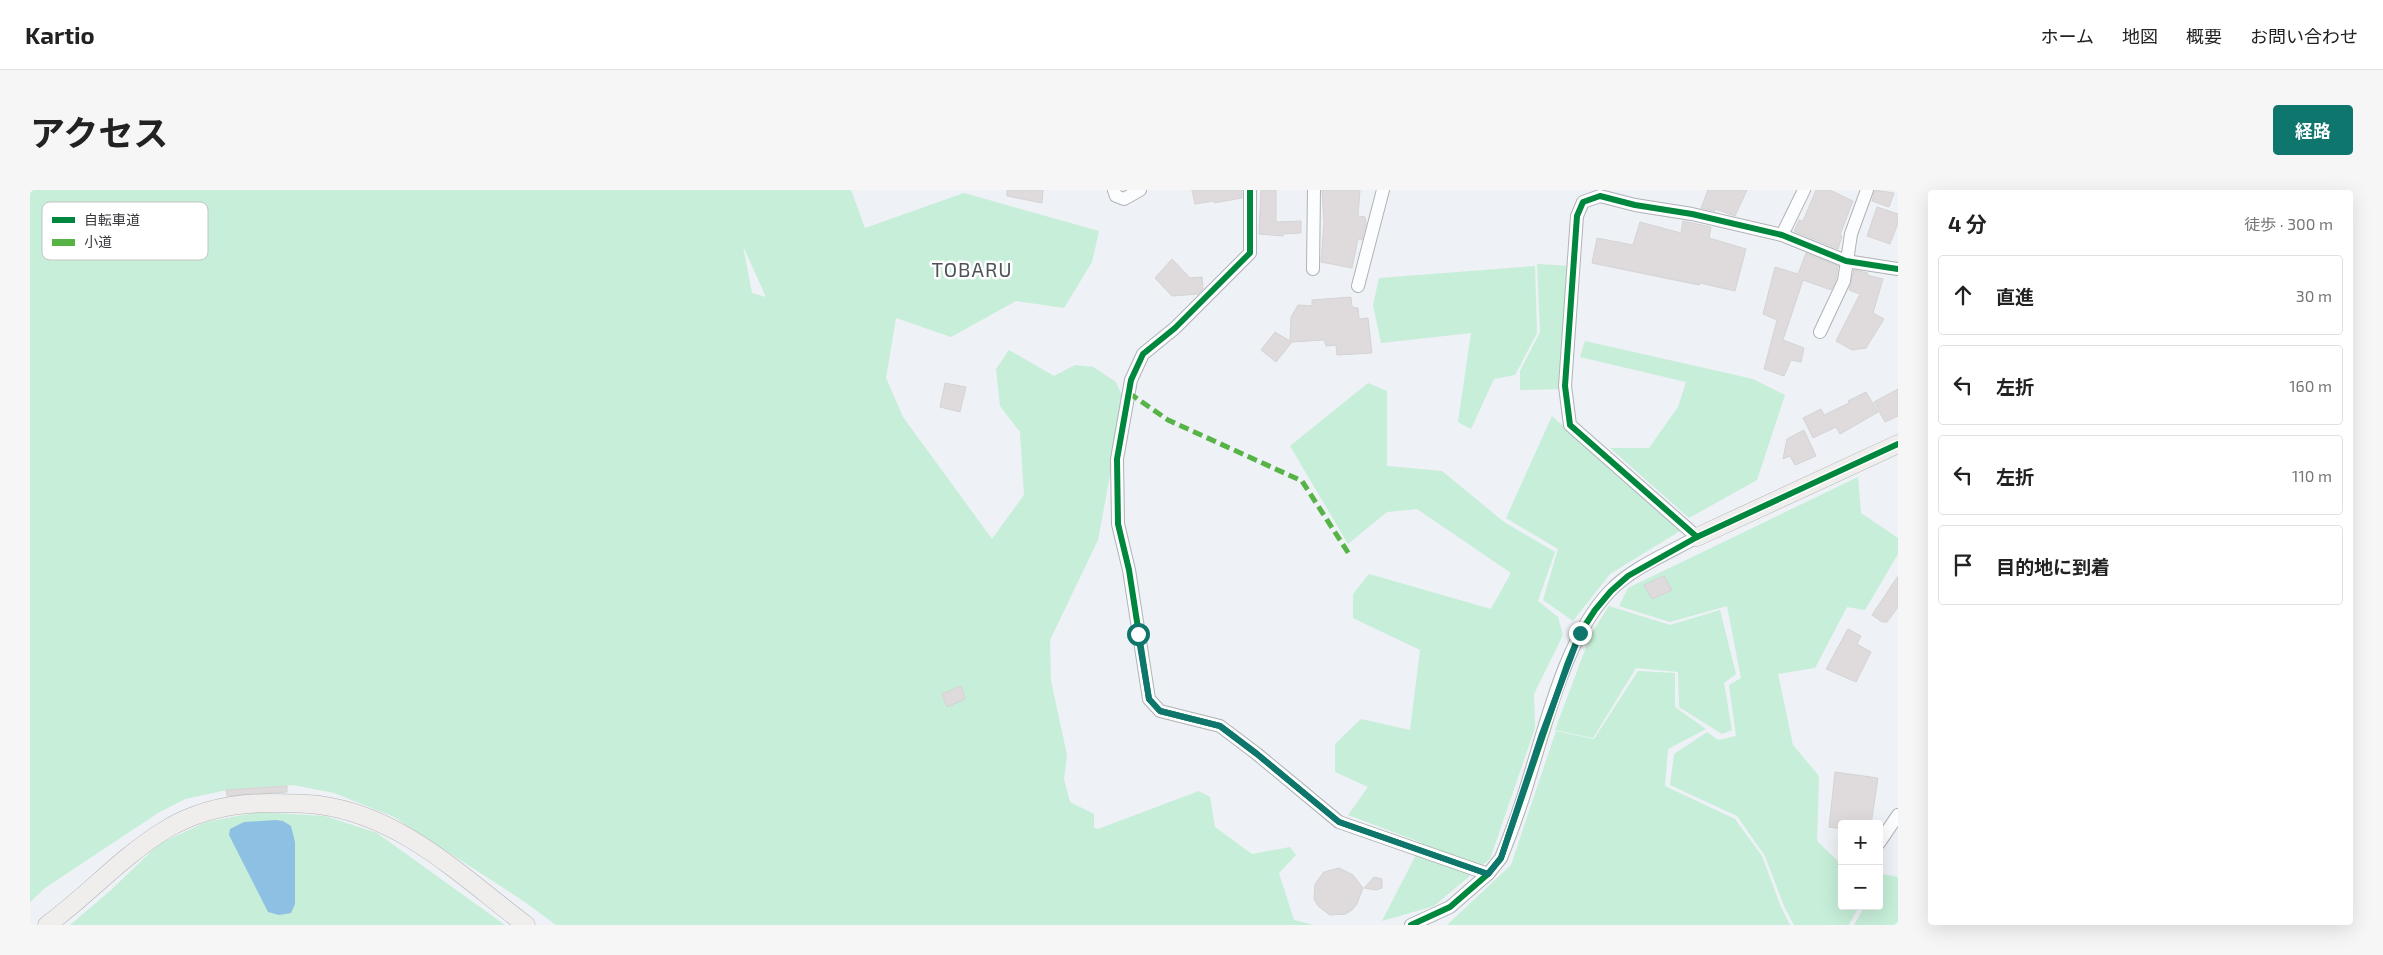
<!DOCTYPE html>
<html lang="ja">
<head>
<meta charset="utf-8">
<style>
	body { margin:0; font-family:"Exo 2","Noto Sans JP",sans-serif; background:#f6f6f6; color:#222 }
	.controls { position:absolute; right:15px; bottom:15px; display:grid; overflow:hidden; border-radius:5px; box-shadow:0 5px 20px #0002 }
	.controls button { width:45px; height:45px; display:grid; place-items:center; padding:0; border:0; border-bottom:1px solid #e0e0e0; background:#fff; color:#222; font:25px sans-serif }
	.stop { position:absolute; width:15px; height:15px; margin:-11px; border:4px solid #0f766e; border-radius:50%; background:#fff }
	.stop.end { background:#0f766e; border-color:#fff; box-shadow:0 1px 5px #0008 }
	.list { margin:0; padding:0; list-style:none }
	h2 { display:flex; justify-content:space-between; align-items:center; height:65px; margin:0; padding:0 20px; font-size:21px }
	h2 small { font-size:16px; font-weight:400; color:#767676 }
	.list li { display:grid; grid-template-columns:32px 1fr auto; gap:15px; align-items:center; box-sizing:border-box; height:80px; margin:0 10px 10px; padding:0 10px; border:1px solid #e0e0e0; border-radius:5px }
	.list b { display:block; font-size:19px; white-space:nowrap }
	.list em { font-size:16px; font-style:normal; color:#767676 }
	.icon { flex:none; width:28px; height:28px; fill:none; stroke:currentColor; stroke-width:2; stroke-linecap:round; stroke-linejoin:round }
	.map { position:relative; flex:none; width:1868px; height:735px; overflow:hidden; border-radius:5px }
	header { display:flex; align-items:center; gap:30px; box-sizing:border-box; height:70px; padding:0 25px; background:#fff; border-bottom:1px solid #e0e0e0 }
	header strong { font-size:24px }
	nav { display:flex; gap:28px; margin-inline-start:auto; font-size:18px }
	.intro { display:flex; align-items:center; justify-content:space-between; box-sizing:border-box; height:120px; padding:0 30px }
	h1 { margin:0; font-size:35px }
	.button { padding:12px 22px; border-radius:5px; background:#0f766e; color:#fff; font-size:18px; font-weight:700 }
	main { display:flex; gap:30px; padding:0 30px }
	aside { flex:1; background:#fff; border-radius:5px; box-shadow:0 5px 20px #0002 }
	.map>svg:first-child { display:block }
</style>
</head>
<body>
<header>
<strong>Kartio</strong>
<nav><a>ホーム</a><a>地図</a><a>概要</a><a>お問い合わせ</a></nav>
</header>
<div class="intro"><h1>アクセス</h1><a class="button">経路</a></div>
<main>
<div class="map">
<svg width="1868" height="735" viewBox="0 0 1868 735">
	<rect width="100%" height="100%" fill="#eef1f5"/>
	<g fill="#c6eed8" fill-rule="evenodd">
		<path d="M 0,0 L 821,0 L 835,38 L 934,3 L 1069,41 L 1062,72 L 1034,118 L 986,111 L 921,147 L 866,128 L 856,188 L 873,227 L 962,349 L 994,305 L 990,242 L 970,216 L 966,179 L 979,160 L 1024,186 L 1045,175 L 1063,177 L 1086,192 L 1094,210 L 1068,350 L 1020,450 L 1021,491 L 1037,565 L 1034,589 L 1040,612 L 1064,624 L 1064,638 L 1068,639 L 1169,601 L 1180,607 L 1185,637 L 1222,664 L 1260,657 L 1266,665 L 1249,683 L 1264,730 L 1284,735 L 526,735 L 495,712 L 364,627 L 304,603 L 263,595 L 192,601 L 155,609 L 128,623 L 15,698 L 0,712 ZM 713,56 L 736,107 L 722,103 Z"/>
		<polygon points="1507,74 1540,76 1531,199 1490,200 1490,181 1510,142"/>
		<polygon points="1505,76 1507,143 1485,185 1464,189 1441,239 1428,232 1441,143 1351,153 1343,115 1349,88"/>
		<polygon points="1555,151 1723,189 1755,205 1727,290 1659,328 1580,258 1619,258 1648,217 1656,192 1550,167"/>
		<polygon points="1338,193 1357,201 1357,276 1412,281 1474,332 1525,362 1508,411 1528,427 1533,445 1504,504 1505,538 1460,669 1404,716 1352,731 1392,653 1318,625 1338,597 1305,582 1305,554 1331,529 1380,540 1390,460 1323,428 1323,404 1339,384 1461,419 1481,383 1387,319 1357,322 1318,354 1260,256"/>
		<polygon points="1522,226 1650,341 1580,384 1543,431 1513,410 1528,359 1476,328"/>
		<polygon points="1828,287 1831,323 1868,348 1868,364 1835,420 1817,417 1785,478 1748,484 1763,555 1789,586 1787,651 1812,675 1812,716 1829,716 1819,735 1764,735 1754,716 1735,666 1707,626 1640,595 1644,564 1677,542 1688,550 1706,546 1699,495 1711,488 1697,416 1640,432 1589,416 1598,398"/>
		<polygon points="1579,416 1640,435 1690,420 1706,484 1694,493 1702,540 1692,544 1649,517 1648,482 1606,478 1563,548 1525,540 1561,444"/>
		<polygon points="1608,481 1645,483 1645,517 1676,539 1638,559 1635,596 1705,629 1732,666 1751,717 1760,735 1417,735 1481,675 1526,541 1564,549"/>
		<polygon points="229,622 295,626 347,643 475,735 40,735 81,700 129,654 176,632"/>
		<polygon points="1853,684 1868,687 1868,735 1824,735 1835,716 1849,716 1849,691"/>
	</g>
	<polygon fill="#8ec0e4" points="246,630 253,631 261,636 265,652 265,714 261,723 249,725 238,722 199,645 200,639 214,632"/>
	<g fill="#dfdadb" stroke="#d4d4d5">
		<polygon points="977,0 1013,0 1012,13 977,6"/>
		<polygon points="1162,0 1212,0 1212,8 1184,13 1184,11 1165,14"/>
		<polygon points="1231,0 1246,0 1246,32 1271,31 1271,43 1253,44 1253,46 1229,44"/>
		<polygon points="1292,0 1330,0 1328,26 1335,27 1336,33 1332,50 1328,49 1322,78 1291,72 1294,32"/>
		<polygon points="1678,0 1717,0 1705,26 1685,19 1685,21 1671,18"/>
		<polygon points="1786,0 1800,0 1823,11 1810,45 1812,46 1808,59 1764,41 1769,30 1773,31"/>
		<polygon points="1845,0 1864,3 1859,17 1842,11"/>
		<polygon points="1847,17 1868,24 1868,33 1860,54 1837,46"/>
		<polygon points="1653,31 1681,37 1679,48 1716,59 1705,101 1670,93 1669,95 1562,73 1567,48 1603,55 1610,32 1651,43"/>
		<polygon points="1776,63 1808,76 1806,89 1801,100 1773,90 1753,150 1774,158 1771,172 1761,170 1754,186 1734,179 1747,130 1733,124 1745,77 1768,84"/>
		<polygon points="1142,69 1160,88 1172,87 1173,99 1168,104 1142,106 1125,88"/>
		<polygon points="1824,80 1838,83 1837,85 1853,89 1843,123 1854,129 1836,158 1822,160 1806,151 1830,104 1819,100"/>
		<polygon points="1321,107 1322,117 1328,118 1329,129 1338,128 1342,163 1307,165 1306,155 1296,156 1294,150 1262,152 1246,172 1231,160 1245,142 1260,151 1261,127 1268,115 1282,116 1282,110"/>
		<polygon points="915,193 936,197 930,222 910,217"/>
		<polygon points="1868,199 1868,226 1855,232 1844,212"/>
		<polygon points="1836,202 1848,222 1810,244 1806,237 1783,248 1773,228 1791,219 1794,225 1819,213 1818,211"/>
		<polygon points="1774,240 1786,266 1765,275 1760,266 1753,269 1757,249"/>
		<polygon points="1634,386 1642,400 1622,409 1614,395"/>
		<polygon points="1868,386 1868,417 1857,432 1852,432 1842,425"/>
		<polygon points="1818,439 1831,446 1827,454 1841,462 1826,492 1796,479"/>
		<polygon points="931,496 935,509 917,517 912,504"/>
		<polygon points="1805,582 1848,588 1841,634 1812,634 1812,639 1799,637"/>
		<polygon points="257,596 257,602 197,606 196,600"/>
		<polygon points="1309,678 1323,685 1333,698 1327,714 1322,720 1316,724 1300,725 1288,716 1284,709 1285,694 1294,682"/>
		<polygon points="1344,687 1352,689 1352,698 1346,700 1334,698"/>
	</g>
	<g fill="none" stroke-linecap="round" stroke-linejoin="round">
		<defs>
			<g id="street">
				<polyline points="1084,0 1086,6 1094,9 1110,0"/>
				<polyline points="1220,0 1220,63 1145,138 1113,164 1101,190 1087,269 1088,334 1099,380 1119,509 1130,521 1190,536 1227,564 1309,632 1458,684"/>
				<polyline points="1752,45 1774,0"/>
				<polyline points="1283,79 1284,0"/>
				<polyline points="1328,96 1353,0"/>
				<polyline points="1790,142 1814,91 1821,44 1837,0"/>
				<polyline points="1849,653 1868,625"/>
				<path d="M 1381,735 L 1420,717 L 1458,684 L 1471,668 C 1482,641 1492,613 1500,585 C 1518,527 1537,446 1580,401 C 1603,377 1639,363 1667,347 L 1540,235 L 1535,196 L 1547,26 L 1553,12 L 1570,6 L 1605,15 L 1662,24 L 1752,45 L 1816,71 L 1868,79"/>
			</g>
			<g id="secondary">
				<polyline points="1667,347 1868,254"/>
				<path d="M 17,735 C 58,705 91,667 135,640 C 166,621 204,613 240,613 C 256,613 273,613 289,615 C 372,626 432,687 496,735"/>
			</g>
		</defs>
		<use href="#street" stroke="#b0b2b5" stroke-width="14"/>
		<use href="#secondary" stroke="#b0b2b5" stroke-width="19"/>
		<use href="#street" stroke="#fcfdfe" stroke-width="12"/>
		<use href="#secondary" stroke="#f0eeec" stroke-width="18"/>
		<polyline stroke="#56b346" stroke-width="5" stroke-dasharray="10 5" stroke-linecap="butt" points="1099,203 1138,230 1272,291 1319,364"/>
		<defs>
			<g id="cycleway">
				<polyline points="1220,0 1220,63 1145,138 1113,164 1101,190 1087,269 1088,334 1099,380 1119,509 1130,521 1190,536 1227,564 1309,632 1458,684"/>
				<polyline points="1667,347 1540,235 1535,196 1547,26 1553,12 1570,6 1605,15 1662,24 1752,45 1816,71 1868,79"/>
				<polyline points="1381,735 1420,717 1458,684 1471,668 1537,475 1550,443 1565,420 1581,401 1598,386 1667,347 1868,254"/>
			</g>
		</defs>
		<use href="#cycleway" stroke="#fff" stroke-width="9"/>
		<use href="#cycleway" stroke="#00873e" stroke-width="6"/>
	</g>
	<g fill="none" stroke-linecap="round" stroke-linejoin="round">
		<polyline stroke="#0f766e" stroke-width="6" points="1108,444 1119,509 1130,521 1190,536 1227,564 1309,632 1458,684 1471,668 1512,544 1550,443"/>
	</g>
	<g text-anchor="middle" stroke-width="5" stroke-linejoin="round" paint-order="stroke">
		<g font-size="20" letter-spacing="1" fill="#4f5359" stroke="#fff">
			<text x="942" y="87">TOBARU</text>
		</g>
	</g>
	<rect x="12" y="12" width="166" height="58" rx="8" fill="#fff" stroke="#c3c4c4" stroke-width="1"/>
	<rect x="22" y="27" width="23" height="6" fill="#00873e"/>
	<rect x="22" y="49" width="23" height="7" fill="#56b346"/>
	<g font-size="14" fill="#37393c">
		<text x="54" y="35">自転車道</text>
		<text x="54" y="57">小道</text>
	</g>
</svg>
<div class="controls">
<button>+</button>
<button>−</button>
</div>
<div class="stop" style="left:1108px;top:444px"></div>
<div class="stop end" style="left:1550px;top:443px"></div>
</div>
<aside>
<h2>4 分<small>徒歩 · 300 m</small></h2>
<ul class="list">
<li><svg class="icon" aria-label="ahead" viewBox="0 0 24 24"><path d="M12 20V5M6 11l6-6 6 6"/></svg><div><b>直進</b></div><em>30 m</em></li>
<li><svg class="icon" aria-label="left" viewBox="0 0 24 24"><path d="M17 20v-9H6M10 6l-5 5 5 5"/></svg><div><b>左折</b></div><em>160 m</em></li>
<li><svg class="icon" aria-label="left" viewBox="0 0 24 24"><path d="M17 20v-9H6M10 6l-5 5 5 5"/></svg><div><b>左折</b></div><em>110 m</em></li>
<li><svg class="icon" aria-label="arrive" viewBox="0 0 24 24"><path d="M6 21V4h12l-3 4 3 4H6"/></svg><div><b>目的地に到着</b></div></li>
</ul>
</aside>
</main>
</body>
</html>
